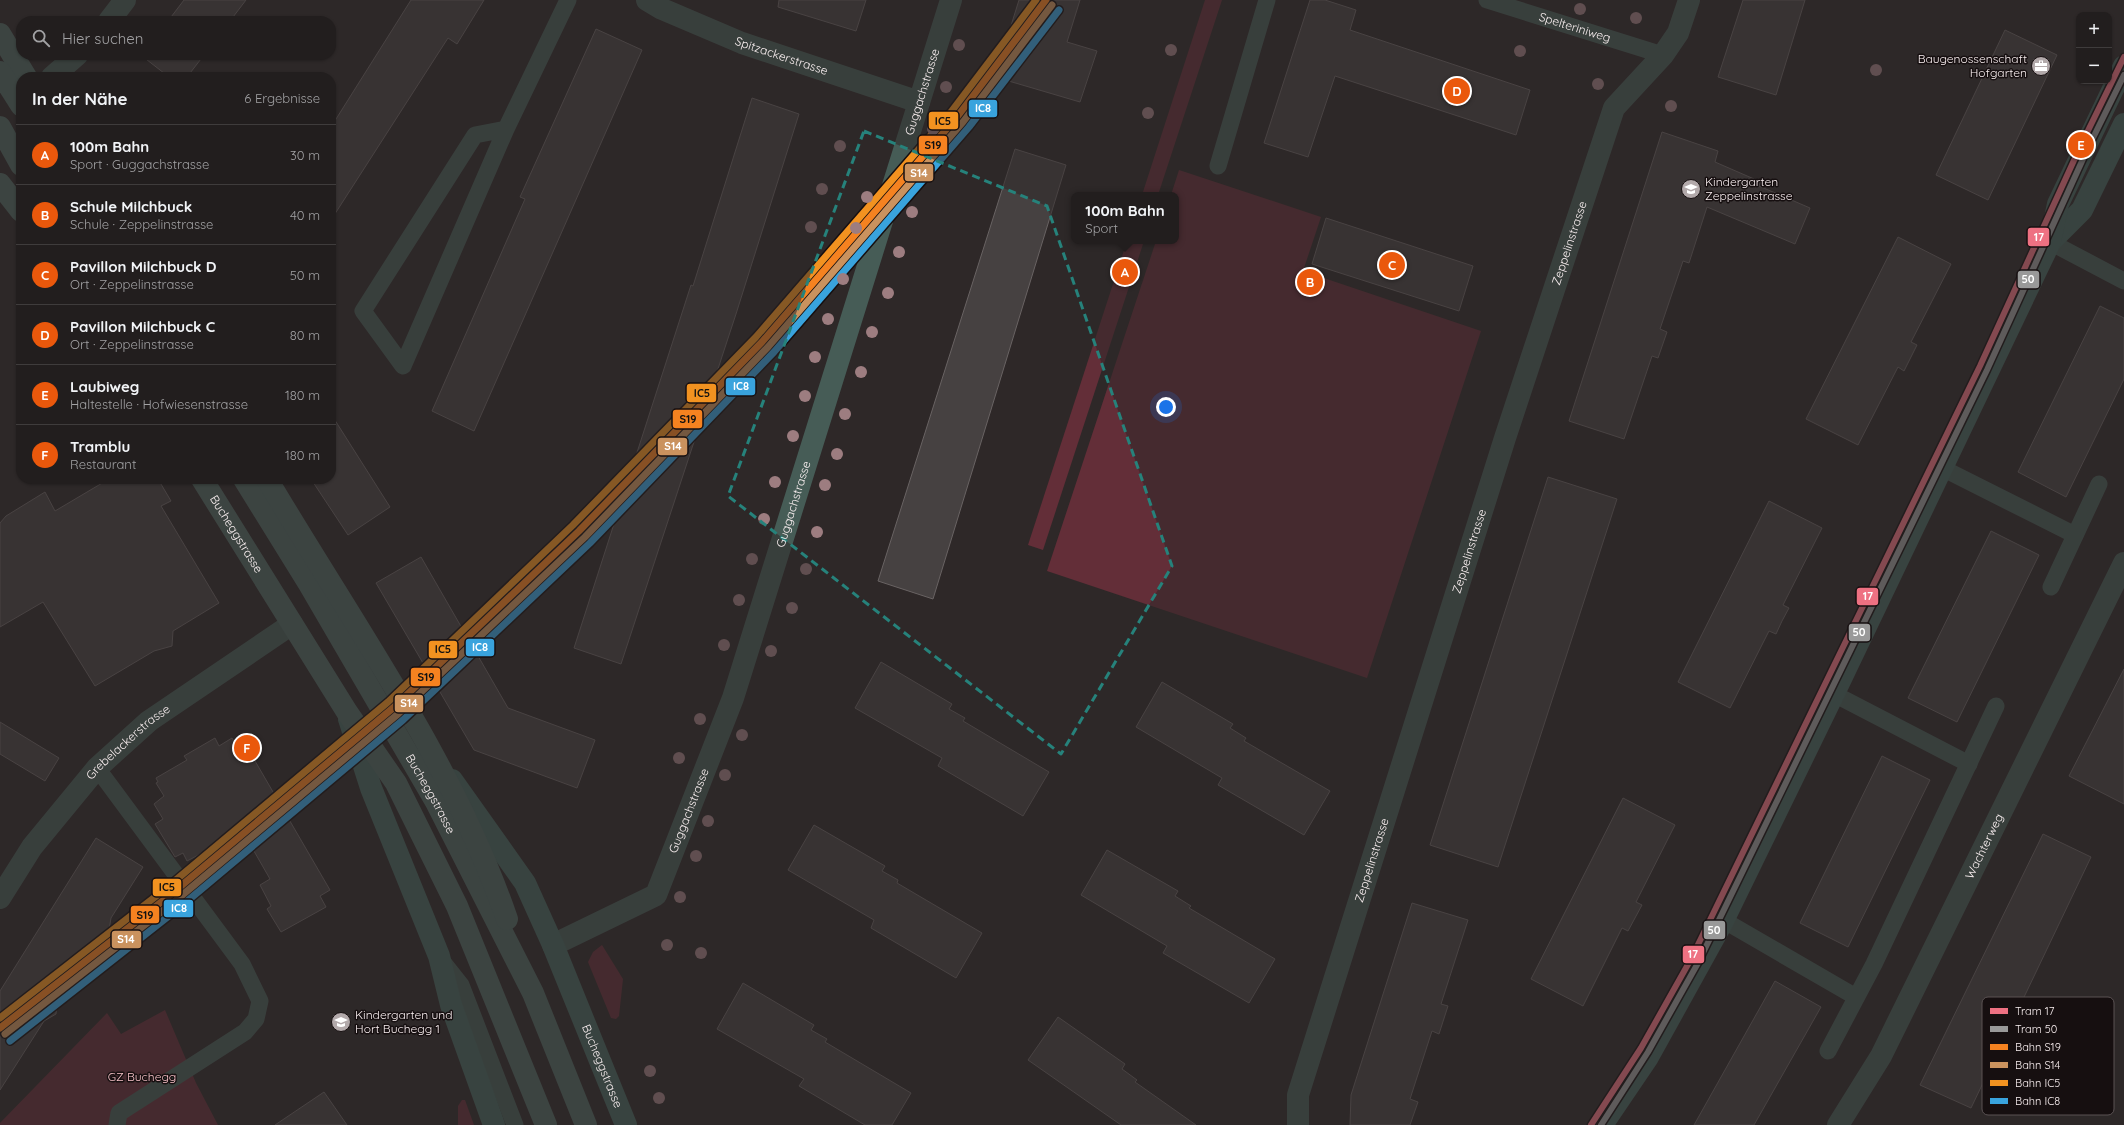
<!DOCTYPE html>
<html lang="de">
<head>
<meta charset="utf-8">
<style>
	body { margin:0; font-family:Quicksand,sans-serif; background:#2e2b2b; color:#f1f3f6 }
	.controls { position:absolute; right:12px; top:12px; display:grid; overflow:hidden; border-radius:8px; box-shadow:0 1px 3px #0004 }
	.controls button { width:36px; height:36px; display:grid; place-items:center; padding:0; border:0; border-bottom:1px solid #3f3c3c; background:#221e1e; color:#f1f3f6; font:20px sans-serif }
	.you { position:absolute; left:1166px; top:407px; width:14px; height:14px; margin:-10px; border:3px solid #fff; border-radius:50%; background:#1a73e8; box-shadow:0 0 0 6px #1a73e833 }
	.badge { display:grid; place-items:center; width:26px; height:26px; border-radius:50%; background:#ea580c; color:#fff; font-size:13px; font-weight:700 }
	.pin { position:absolute; translate:-50% -50%; border:2px solid #fff; box-shadow:0 1px 4px #0006 }
	.popup { position:absolute; left:1071px; top:192px; width:108px; height:52px; box-sizing:border-box; display:grid; place-content:center; border-radius:8px; background:#221e1e; filter:drop-shadow(0 1px 3px #0005); font-size:13px; white-space:nowrap; color:#a2a2a4 }
	.popup b { font-size:15px; color:#f1f3f6 }
	.popup::after { content:''; position:absolute; left:50%; top:100%; margin-left:-8px; border:8px solid transparent; border-top-color:#221e1e }
	.list { margin:0; padding:0; list-style:none }
	h2 { display:flex; justify-content:space-between; align-items:center; height:52px; margin:0; padding:0 16px; font-size:17px }
	h2 small { font-size:13px; font-weight:400; color:#a2a2a4 }
	.list li { display:grid; grid-template-columns:26px 1fr auto; gap:12px; align-items:center; box-sizing:border-box; height:60px; padding:0 16px; border-top:1px solid #3f3c3c }
	.list b { display:block; font-size:15px; white-space:nowrap }
	.list p { margin:0; font-size:13px; white-space:nowrap; color:#a2a2a4 }
	.list em { font-size:13px; font-style:normal; color:#a2a2a4 }
	.icon { flex:none; width:22px; height:22px; fill:none; stroke:currentColor; stroke-width:2; stroke-linecap:round; stroke-linejoin:round }
	.map { position:relative; flex:none; width:2124px; height:1125px; overflow:hidden }
	.search { position:absolute; background:#221e1e; box-shadow:0 1px 3px #0004; left:16px; top:16px; width:320px; height:44px; display:flex; align-items:center; gap:10px; box-sizing:border-box; padding:0 14px; border-radius:16px; color:#a2a2a4; font-size:15px }
	.panel { position:absolute; background:#221e1e; box-shadow:0 1px 3px #0004; left:16px; top:72px; width:320px; height:412px; border-radius:16px }
	.map>svg:first-child { display:block }
</style>
</head>
<body>
<div class="map">
<svg width="2124" height="1125" viewBox="0 0 2124 1125">
	<rect width="100%" height="100%" fill="#2e2828"/>
	<g fill="#632e38">
		<polygon points="1205,0 1222,0 1158,195 1142,195"/>
		<polygon points="1179,170 1321,217 1303,271 1481,331 1367,678 1047,571 1156,241 1176,241 1176,195 1171,195"/>
		<polygon points="1127,241 1144,241 1043,550 1028,545"/>
		<polygon points="602,945 623,979 619,1016 616,1019 611,1018 588,962 593,952"/>
		<polygon points="165,1010 196,1083 218,1125 0,1125 0,1123 107,1013 121,1034"/>
		<polygon points="462,1100 465,1100 474,1125 458,1125 458,1106"/>
	</g>
	<g fill="#464141" stroke="#696363">
		<polygon points="184,0 246,0 230,21 168,21"/>
		<polygon points="411,0 484,0 457,44 448,38 331,220 331,127"/>
		<polygon points="779,0 866,0 856,31 778,7"/>
		<polygon points="1019,0 1080,0 1067,42 1097,51 1080,102 995,77"/>
		<polygon points="1310,0 1325,0 1356,10 1350,30 1530,90 1516,135 1335,76 1308,157 1264,143"/>
		<polygon points="1743,0 1805,0 1776,95 1718,77"/>
		<polygon points="596,29 642,50 474,431 432,411 525,199 520,197"/>
		<polygon points="2005,30 2057,55 1988,200 1936,175"/>
		<polygon points="204,55 187,77 169,77 142,56"/>
		<polygon points="752,98 799,114 736,314 621,664 574,648 691,285 693,286"/>
		<polygon points="1662,132 1718,151 1715,162 1761,182 1759,186 1810,208 1795,244 1707,207 1689,263 1683,261 1660,329 1667,332 1658,358 1652,356 1624,439 1569,421"/>
		<polygon points="1015,149 1066,165 933,599 878,581"/>
		<polygon points="1326,218 1473,266 1459,311 1312,264"/>
		<polygon points="1898,237 1951,264 1911,342 1917,345 1904,371 1898,367 1858,445 1806,419"/>
		<polygon points="2100,306 2124,318 2124,379 2066,497 2018,472"/>
		<polygon points="331,414 390,507 348,535 311,479 331,479"/>
		<polygon points="1548,477 1617,499 1498,867 1430,845"/>
		<polygon points="109,479 158,479 171,501 161,506 219,603 173,631 172,646 154,651 95,686 43,602 0,627 0,523 6,516 45,492 55,511"/>
		<polygon points="1769,501 1822,528 1783,605 1789,608 1782,621 1776,634 1769,631 1730,708 1678,682"/>
		<polygon points="1991,531 2039,555 1957,722 1908,698"/>
		<polygon points="421,557 508,708 595,740 577,788 474,750 376,583"/>
		<polygon points="881,662 952,704 949,709 965,718 963,721 1049,772 1023,816 938,766 942,758 855,708"/>
		<polygon points="2124,669 2124,804 2069,776"/>
		<polygon points="1162,682 1233,724 1230,728 1246,738 1244,741 1330,791 1304,835 1218,785 1222,778 1136,727"/>
		<polygon points="0,722 59,758 45,781 0,754"/>
		<polygon points="215,738 219,746 232,738 237,747 244,742 330,890 320,896 326,907 281,932 267,909 271,906 260,885 270,879 243,832 187,861 183,853 175,857 155,824 163,819 154,804 164,796 156,783 158,782 156,778 187,760 184,756"/>
		<polygon points="1882,756 1930,780 1848,947 1800,923"/>
		<polygon points="1623,798 1675,825 1636,902 1642,905 1628,931 1622,928 1583,1006 1531,979"/>
		<polygon points="814,825 885,866 882,871 898,880 897,883 982,933 956,978 871,928 874,920 788,870"/>
		<polygon points="2043,834 2091,857 1971,1108 1920,1085"/>
		<polygon points="96,838 143,867 111,918 109,930 99,935 57,1001 56,1014 44,1021 0,1090 0,991"/>
		<polygon points="1107,850 1178,891 1175,896 1191,906 1189,908 1275,959 1249,1003 1163,953 1167,946 1081,895"/>
		<polygon points="1412,903 1468,920 1441,1004 1448,1006 1439,1034 1432,1031 1410,1099 1418,1102 1410,1125 1350,1125 1351,1095"/>
		<polygon points="1775,981 1821,1007 1754,1125 1694,1125"/>
		<polygon points="743,983 814,1025 811,1030 827,1039 825,1042 911,1093 892,1125 865,1125 799,1086 804,1079 717,1029"/>
		<polygon points="1058,1017 1125,1064 1122,1069 1137,1080 1135,1082 1196,1125 1121,1125 1028,1060"/>
		<polygon points="324,1092 347,1125 275,1125"/>
	</g>
	<g fill="none" stroke-linecap="round" stroke-linejoin="round">
		<g stroke="#465c56" stroke-width="17">
			<path id="s1" d="M 1487,0 L 1663,55"/>
			<polyline points="506,129 475,135 363,311 403,366 506,129 568,0"/>
			<polyline points="1218,166 1267,0"/>
			<polyline points="2050,242 2124,281"/>
			<polyline points="1942,468 2075,535"/>
			<polyline points="2051,587 2099,484"/>
			<polyline points="1834,694 1969,764"/>
			<polyline points="97,768 242,964 260,1001 256,1019 245,1032 119,1113 117,1125"/>
			<polyline points="1723,920 1856,997"/>
			<polyline points="442,961 461,985 515,1125"/>
			<polyline points="1828,1051 1874,964 1996,706"/>
		</g>
		<g stroke="#465c56" stroke-width="22">
			<path id="s2" d="M 647,0 L 662,9 L 742,43 L 919,102"/>
			<polyline points="109,21 125,0"/>
			<polyline points="52,77 77,55"/>
			<path id="s3" d="M 0,898 L 32,847 L 97,768 L 149,721 L 292,624"/>
			<path id="s4" d="M 553,945 L 656,895 L 733,698 L 951,0"/>
			<path id="s5" d="M 1298,1125 L 1298,1095 L 1505,438 L 1614,108 L 1663,55 L 1678,33 L 1689,0"/>
			<path id="s6" d="M 1838,1125 L 1881,1056 L 2124,563"/>
		</g>
		<g stroke="#45645d" stroke-width="22">
			<polyline points="2050,242 2082,210 2124,124"/>
			<polyline points="349,719 371,788 439,956 451,1005 494,1125"/>
			<path id="s7" d="M 452,780 L 525,883 L 553,945 L 626,1125"/>
			<polyline points="1602,1125 1648,1057 1721,925 1839,683 2050,242 2058,204 2124,66"/>
		</g>
		<g stroke="#4e6660" stroke-width="22">
			<polyline points="0,34 26,77"/>
			<polyline points="0,72 21,105"/>
			<polyline points="0,127 21,165"/>
			<polyline points="0,184 21,211"/>
			<path id="s8" d="M 202,479 L 347,712 L 396,783 L 457,906 L 546,1125"/>
			<path id="s9" d="M 244,479 L 309,584 L 436,802 L 533,993 L 586,1125"/>
			<path d="M 267,479 C 352,623 452,760 507,919"/>
		</g>
		<defs>
			<polyline id="rail-1" points="0,1028 169,896 393,708 579,531 762,342 957,117 1046,0"/>
			<polyline id="rail-2" points="5,1034 174,902 398,714 585,537 768,347 963,122 1052,5"/>
			<polyline id="rail-3" points="0,1018 164,890 388,702 573,525 756,337 951,112 1036,0"/>
			<polyline id="rail-4" points="10,1041 179,908 403,720 590,543 774,352 969,127 1059,10"/>
		</defs>
		<use href="#rail-1" stroke="#160f10" stroke-width="10"/>
		<use href="#rail-2" stroke="#160f10" stroke-width="10"/>
		<use href="#rail-3" stroke="#160f10" stroke-width="10"/>
		<use href="#rail-4" stroke="#160f10" stroke-width="10"/>
		<use href="#rail-1" stroke="#f58220" stroke-width="7"/>
		<use href="#rail-2" stroke="#ca925e" stroke-width="7"/>
		<use href="#rail-3" stroke="#f29220" stroke-width="7"/>
		<use href="#rail-4" stroke="#39a3dd" stroke-width="7"/>
		<defs>
			<polyline id="tram-1" points="1591,1125 1641,1048 1691,959 1980,366 2081,145 2124,57"/>
			<polyline id="tram-2" points="1601,1125 1648,1052 1698,963 1987,370 2088,148 2124,75"/>
		</defs>
		<use href="#tram-1" stroke="#160f10" stroke-width="9"/>
		<use href="#tram-2" stroke="#160f10" stroke-width="9"/>
		<use href="#tram-1" stroke="#ee7182" stroke-width="6"/>
		<use href="#tram-2" stroke="#999" stroke-width="6"/>
	</g>
	<g fill="#9d7d80">
		<circle cx="1580" cy="9" r="6"/>
		<circle cx="1636" cy="18" r="6"/>
		<circle cx="959" cy="45" r="6"/>
		<circle cx="1171" cy="50" r="6"/>
		<circle cx="1520" cy="51" r="6"/>
		<circle cx="1876" cy="70" r="6"/>
		<circle cx="1598" cy="84" r="6"/>
		<circle cx="946" cy="87" r="6"/>
		<circle cx="1671" cy="106" r="6"/>
		<circle cx="1148" cy="113" r="6"/>
		<circle cx="933" cy="129" r="6"/>
		<circle cx="840" cy="146" r="6"/>
		<circle cx="822" cy="189" r="6"/>
		<circle cx="867" cy="197" r="6"/>
		<circle cx="912" cy="212" r="6"/>
		<circle cx="811" cy="227" r="6"/>
		<circle cx="856" cy="228" r="6"/>
		<circle cx="899" cy="252" r="6"/>
		<circle cx="843" cy="279" r="6"/>
		<circle cx="888" cy="293" r="6"/>
		<circle cx="828" cy="319" r="6"/>
		<circle cx="872" cy="332" r="6"/>
		<circle cx="815" cy="357" r="6"/>
		<circle cx="861" cy="372" r="6"/>
		<circle cx="805" cy="396" r="6"/>
		<circle cx="845" cy="414" r="6"/>
		<circle cx="793" cy="436" r="6"/>
		<circle cx="837" cy="454" r="6"/>
		<circle cx="775" cy="482" r="6"/>
		<circle cx="825" cy="485" r="6"/>
		<circle cx="764" cy="519" r="6"/>
		<circle cx="817" cy="532" r="6"/>
		<circle cx="752" cy="559" r="6"/>
		<circle cx="806" cy="569" r="6"/>
		<circle cx="739" cy="600" r="6"/>
		<circle cx="792" cy="608" r="6"/>
		<circle cx="724" cy="645" r="6"/>
		<circle cx="771" cy="651" r="6"/>
		<circle cx="700" cy="719" r="6"/>
		<circle cx="742" cy="735" r="6"/>
		<circle cx="679" cy="758" r="6"/>
		<circle cx="725" cy="775" r="6"/>
		<circle cx="708" cy="821" r="6"/>
		<circle cx="696" cy="856" r="6"/>
		<circle cx="680" cy="897" r="6"/>
		<circle cx="667" cy="945" r="6"/>
		<circle cx="701" cy="953" r="6"/>
		<circle cx="650" cy="1071" r="6"/>
		<circle cx="659" cy="1098" r="6"/>
	</g>
	<path d="M0 0H2124V1125H0ZM 864,131 L 1047,206 L 1172,566 L 1061,754 L 728,496 Z" fill="#2e2828" fill-opacity=".55" fill-rule="evenodd"/>
	<path fill="none" stroke="#26827b" stroke-width="3" stroke-dasharray="8 5" stroke-linejoin="round" d="M 864,131 L 1047,206 L 1172,566 L 1061,754 L 728,496 Z"/>
	<defs>
		<symbol id="office-disc" viewBox="-11 -11 22 22"><circle r="9.5" fill="#b2a9aa" stroke="#160f10"/><path d="M-6-3h4V-5.5h4V-3h4V5H-6ZM-1-4.5V-3h2v-1.5ZM-6 0V1H6V0Z" fill="#fff"/></symbol>
		<symbol id="school-disc" viewBox="-11 -11 22 22"><circle r="9.5" fill="#b2a9aa" stroke="#160f10"/><path d="M0-5L7-2L0 1L-7-2ZM-4 1L0 2.5L4 1V4Q0 6-4 4Z" fill="#fff"/></symbol>
	</defs>
	<g fill-rule="evenodd">
		<use href="#office-disc" x="2030" y="55" width="22" height="22"/>
		<use href="#school-disc" x="1680" y="178" width="22" height="22"/>
		<use href="#school-disc" x="330" y="1011" width="22" height="22"/>
	</g>
	<g text-anchor="middle" stroke-width="3" stroke-linejoin="round" paint-order="stroke">
		<g font-size="12" fill="#f9eff0" stroke="#160f10">
			<text dy="4" stroke="none"><textPath href="#s1" startOffset="92">Spelteriniweg</textPath></text>
			<text dy="4" stroke="none"><textPath href="#s2" startOffset="146">Spitzackerstrasse</textPath></text>
			<text dy="4" stroke="none"><textPath href="#s4" startOffset="961">Guggachstrasse</textPath></text>
			<text dy="4" stroke="none"><textPath href="#s5" startOffset="924">Zeppelinstrasse</textPath></text>
			<text dy="4" stroke="none"><textPath href="#s4" startOffset="529">Guggachstrasse</textPath></text>
			<text dy="4" stroke="none"><textPath href="#s8" startOffset="65">Bucheggstrasse</textPath></text>
			<text dy="4" stroke="none"><textPath href="#s5" startOffset="600">Zeppelinstrasse</textPath></text>
			<text dy="4" stroke="none"><textPath href="#s3" startOffset="203">Grebelackerstrasse</textPath></text>
			<text dy="4" stroke="none"><textPath href="#s9" startOffset="366">Bucheggstrasse</textPath></text>
			<text dy="4" stroke="none"><textPath href="#s4" startOffset="205">Guggachstrasse</textPath></text>
			<text dy="4" stroke="none"><textPath href="#s6" startOffset="315">Wachterweg</textPath></text>
			<text dy="4" stroke="none"><textPath href="#s5" startOffset="276">Zeppelinstrasse</textPath></text>
			<text dy="4" stroke="none"><textPath href="#s7" startOffset="325">Bucheggstrasse</textPath></text>
		</g>
		<g font-size="12" fill="#f9eff0" stroke="#160f10" text-anchor="start">
			<text x="2027" y="63" text-anchor="end">Baugenossenschaft<tspan x="2027" dy="14">Hofgarten</tspan></text>
			<text x="1705" y="186">Kindergarten<tspan x="1705" dy="14">Zeppelinstrasse</tspan></text>
			<text x="355" y="1019">Kindergarten und<tspan x="355" dy="14">Hort Buchegg 1</tspan></text>
		</g>
		<g font-size="12" fill="#f7c2c8" stroke="#160f10">
			<text x="142" y="1081">GZ Buchegg</text>
		</g>
	</g>
	<rect x="1982" y="997" width="132" height="118" rx="6" fill="#160f10" stroke="#5a5253" stroke-width="1"/>
	<rect x="1990" y="1008" width="18" height="6" fill="#ee7182"/>
	<rect x="1990" y="1026" width="18" height="6" fill="#999"/>
	<rect x="1990" y="1044" width="18" height="6" fill="#f58220"/>
	<rect x="1990" y="1062" width="18" height="6" fill="#ca925e"/>
	<rect x="1990" y="1080" width="18" height="6" fill="#f29220"/>
	<rect x="1990" y="1098" width="18" height="6" fill="#39a3dd"/>
	<g font-size="11" fill="#f9eff0">
		<text x="2015" y="1015">Tram 17</text>
		<text x="2015" y="1033">Tram 50</text>
		<text x="2015" y="1051">Bahn S19</text>
		<text x="2015" y="1069">Bahn S14</text>
		<text x="2015" y="1087">Bahn IC5</text>
		<text x="2015" y="1105">Bahn IC8</text>
	</g>
	<g stroke="#160f10" stroke-width="1.5">
		<rect x="968" y="99" width="30" height="19" rx="4" fill="#39a3dd"/>
		<rect x="928" y="111" width="31" height="19" rx="4" fill="#f29220"/>
		<rect x="918" y="135" width="30" height="20" rx="4" fill="#f58220"/>
		<rect x="904" y="163" width="30" height="19" rx="4" fill="#ca925e"/>
		<rect x="2027" y="227" width="23" height="20" rx="4" fill="#ee7182"/>
		<rect x="2017" y="270" width="23" height="19" rx="4" fill="#999"/>
		<rect x="725" y="377" width="31" height="19" rx="4" fill="#39a3dd"/>
		<rect x="686" y="383" width="31" height="20" rx="4" fill="#f29220"/>
		<rect x="672" y="409" width="31" height="20" rx="4" fill="#f58220"/>
		<rect x="657" y="437" width="31" height="19" rx="4" fill="#ca925e"/>
		<rect x="1856" y="587" width="23" height="19" rx="4" fill="#ee7182"/>
		<rect x="1848" y="623" width="23" height="19" rx="4" fill="#999"/>
		<rect x="465" y="638" width="30" height="19" rx="4" fill="#39a3dd"/>
		<rect x="428" y="640" width="30" height="19" rx="4" fill="#f29220"/>
		<rect x="410" y="667" width="31" height="20" rx="4" fill="#f58220"/>
		<rect x="394" y="694" width="30" height="19" rx="4" fill="#ca925e"/>
		<rect x="152" y="878" width="30" height="19" rx="4" fill="#f29220"/>
		<rect x="163" y="899" width="31" height="19" rx="4" fill="#39a3dd"/>
		<rect x="130" y="905" width="30" height="19" rx="4" fill="#f58220"/>
		<rect x="1703" y="920" width="23" height="20" rx="4" fill="#999"/>
		<rect x="111" y="930" width="31" height="19" rx="4" fill="#ca925e"/>
		<rect x="1682" y="945" width="23" height="19" rx="4" fill="#ee7182"/>
	</g>
	<g font-size="11" text-anchor="middle" font-weight="bold" fill="#fff">
		<text x="983" y="112">IC8</text>
		<text x="919" y="177">S14</text>
		<text x="2039" y="241">17</text>
		<text x="2028" y="283">50</text>
		<text x="741" y="390">IC8</text>
		<text x="673" y="450">S14</text>
		<text x="1868" y="600">17</text>
		<text x="1859" y="636">50</text>
		<text x="480" y="651">IC8</text>
		<text x="409" y="707">S14</text>
		<text x="179" y="912">IC8</text>
		<text x="1714" y="934">50</text>
		<text x="126" y="943">S14</text>
		<text x="1693" y="958">17</text>
	</g>
	<g font-size="11" text-anchor="middle" font-weight="bold" fill="#111">
		<text x="943" y="125">IC5</text>
		<text x="933" y="149">S19</text>
		<text x="702" y="397">IC5</text>
		<text x="688" y="423">S19</text>
		<text x="443" y="653">IC5</text>
		<text x="426" y="681">S19</text>
		<text x="167" y="891">IC5</text>
		<text x="145" y="919">S19</text>
	</g>
</svg>
<div class="controls">
<button>+</button>
<button>−</button>
</div>
<div class="you"></div>
<div class="pin badge" style="left:1125px;top:272px">A</div>
<div class="popup"><b>100m Bahn</b>Sport</div>
<div class="pin badge" style="left:1310px;top:282px">B</div>
<div class="pin badge" style="left:1392px;top:265px">C</div>
<div class="pin badge" style="left:1457px;top:91px">D</div>
<div class="pin badge" style="left:2081px;top:145px">E</div>
<div class="pin badge" style="left:247px;top:748px">F</div>
<div class="search"><svg class="icon" aria-label="search" viewBox="0 0 24 24"><circle cx="10" cy="10" r="6"/><path d="M15 15l6 6"/></svg>Hier suchen</div>
<section class="panel">
<h2>In der Nähe<small>6 Ergebnisse</small></h2>
<ul class="list">
<li><span class="badge">A</span><div><b>100m Bahn</b><p>Sport · Guggachstrasse</p></div><em>30 m</em></li>
<li><span class="badge">B</span><div><b>Schule Milchbuck</b><p>Schule · Zeppelinstrasse</p></div><em>40 m</em></li>
<li><span class="badge">C</span><div><b>Pavillon Milchbuck D</b><p>Ort · Zeppelinstrasse</p></div><em>50 m</em></li>
<li><span class="badge">D</span><div><b>Pavillon Milchbuck C</b><p>Ort · Zeppelinstrasse</p></div><em>80 m</em></li>
<li><span class="badge">E</span><div><b>Laubiweg</b><p>Haltestelle · Hofwiesenstrasse</p></div><em>180 m</em></li>
<li><span class="badge">F</span><div><b>Tramblu</b><p>Restaurant</p></div><em>180 m</em></li>
</ul>
</section>
</div>
</body>
</html>
